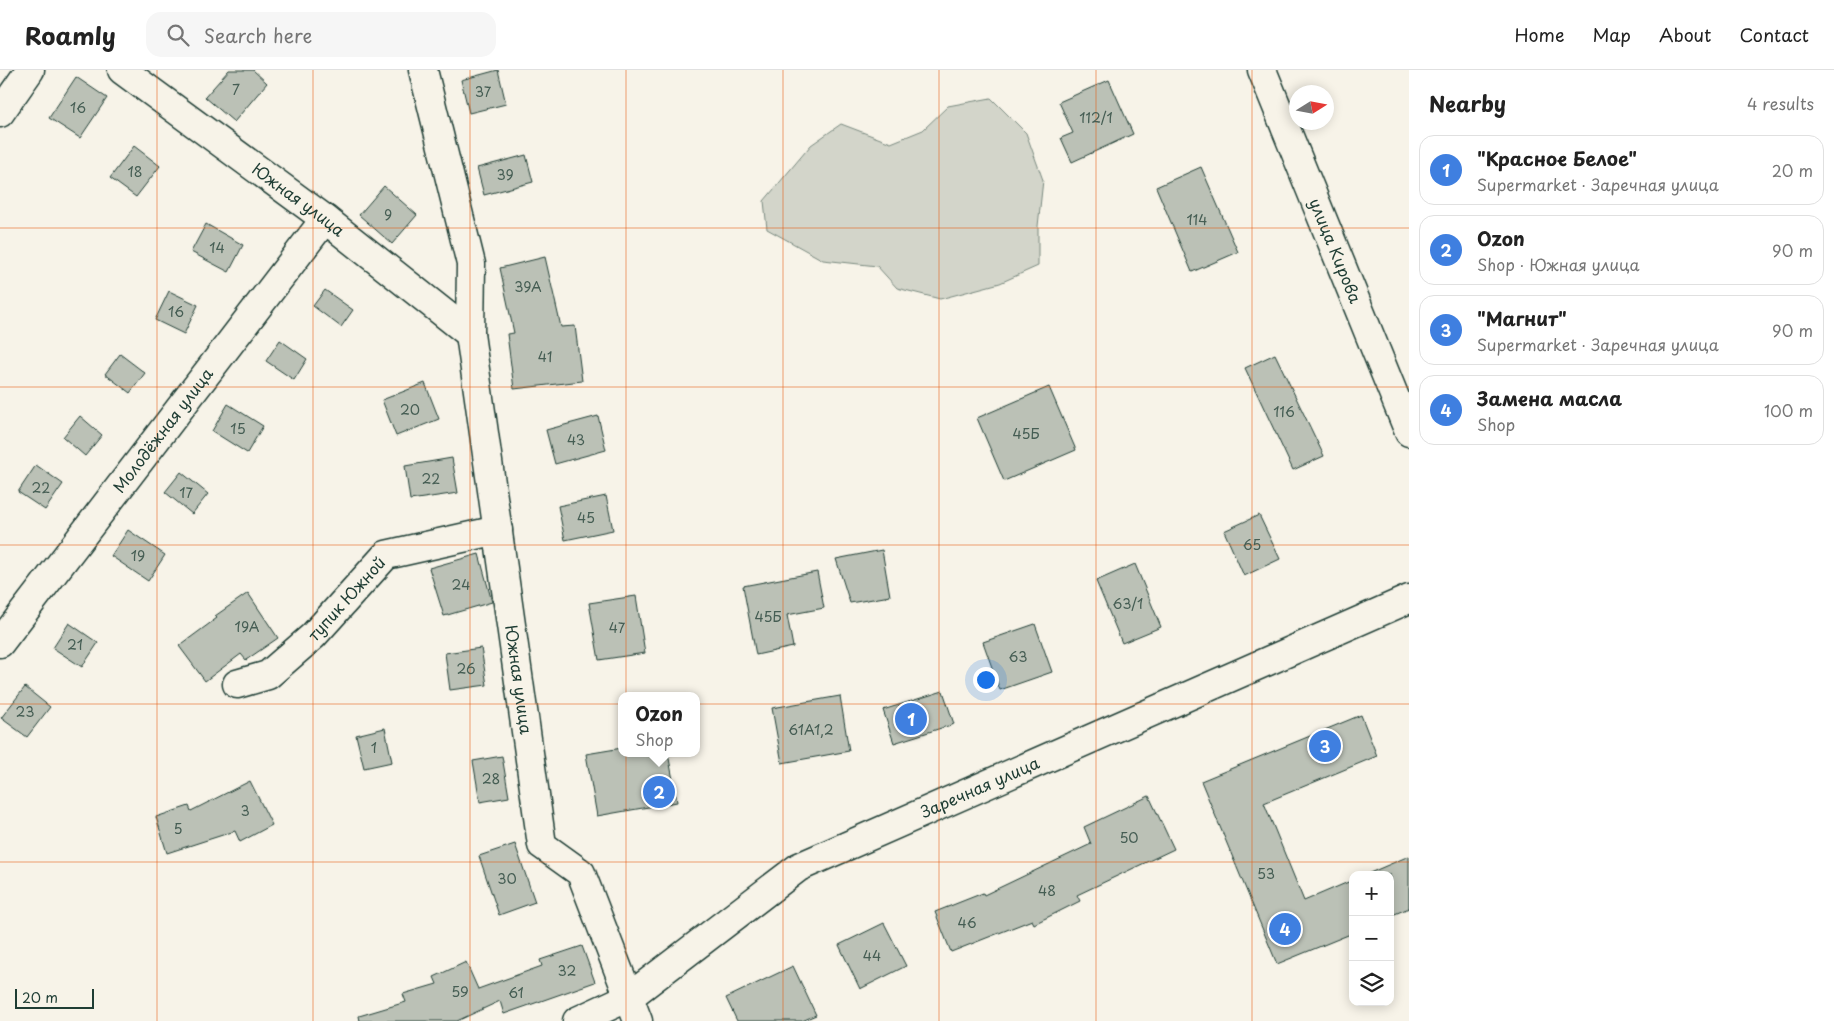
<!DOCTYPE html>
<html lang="en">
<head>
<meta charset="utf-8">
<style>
	body { margin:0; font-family:"Playpen Sans",sans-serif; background:#f6f6f6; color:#222 }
	.controls { position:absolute; right:15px; bottom:15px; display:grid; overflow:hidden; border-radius:10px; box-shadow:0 2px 12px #0003 }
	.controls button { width:45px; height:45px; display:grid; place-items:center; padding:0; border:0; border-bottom:1px solid #e0e0e0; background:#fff; color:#222; font:25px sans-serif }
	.compass { position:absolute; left:1289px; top:15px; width:45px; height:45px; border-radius:50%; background:#fff; box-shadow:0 2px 12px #0003; rotate:79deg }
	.scale { position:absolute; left:15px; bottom:12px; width:79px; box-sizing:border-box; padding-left:5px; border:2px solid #1f3d34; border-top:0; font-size:14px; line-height:18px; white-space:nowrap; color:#1f3d34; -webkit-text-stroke:4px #f7f3e8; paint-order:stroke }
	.you { position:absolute; left:985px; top:609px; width:18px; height:18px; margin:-12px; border:4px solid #fff; border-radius:50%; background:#1a73e8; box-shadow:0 0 0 8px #1a73e833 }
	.badge { display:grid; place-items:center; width:32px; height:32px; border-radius:50%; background:#0f766e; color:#fff; font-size:16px; font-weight:700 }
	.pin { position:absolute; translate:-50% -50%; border:2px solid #fff; box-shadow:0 1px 5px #0006 }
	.popup { position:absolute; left:618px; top:622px; width:82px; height:65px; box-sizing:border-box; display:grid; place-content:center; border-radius:10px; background:#fff; filter:drop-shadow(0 1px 4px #0005); font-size:16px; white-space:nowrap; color:#767676 }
	.popup b { font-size:19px; color:#222 }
	.popup::after { content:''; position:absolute; left:50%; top:100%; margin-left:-10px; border:10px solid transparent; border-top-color:#fff }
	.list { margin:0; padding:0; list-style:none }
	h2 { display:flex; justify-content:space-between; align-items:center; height:65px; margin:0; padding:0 20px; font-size:21px }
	h2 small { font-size:16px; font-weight:400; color:#767676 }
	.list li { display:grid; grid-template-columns:32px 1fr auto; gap:15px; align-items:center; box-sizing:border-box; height:70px; margin:0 10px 10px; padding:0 10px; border:1px solid #e0e0e0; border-radius:15px }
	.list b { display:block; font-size:19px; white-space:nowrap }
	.list p { margin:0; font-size:16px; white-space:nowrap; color:#767676 }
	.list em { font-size:16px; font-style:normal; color:#767676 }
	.icon { flex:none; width:28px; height:28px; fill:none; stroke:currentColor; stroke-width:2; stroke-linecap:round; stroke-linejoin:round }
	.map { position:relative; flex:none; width:1409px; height:951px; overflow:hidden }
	header { display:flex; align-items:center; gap:30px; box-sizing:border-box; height:70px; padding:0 25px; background:#fff; border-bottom:1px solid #e0e0e0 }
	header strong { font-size:24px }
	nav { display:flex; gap:28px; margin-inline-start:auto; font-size:18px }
	.search { width:350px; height:45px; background:#f6f6f6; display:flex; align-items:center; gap:12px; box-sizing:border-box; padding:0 18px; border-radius:15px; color:#767676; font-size:19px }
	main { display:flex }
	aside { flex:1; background:#fff }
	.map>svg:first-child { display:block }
</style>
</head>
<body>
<header>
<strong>Roamly</strong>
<div class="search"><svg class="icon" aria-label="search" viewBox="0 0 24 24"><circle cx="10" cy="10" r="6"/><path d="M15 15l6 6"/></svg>Search here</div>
<nav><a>Home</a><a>Map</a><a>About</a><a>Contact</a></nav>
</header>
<main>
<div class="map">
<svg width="1409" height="951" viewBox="0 0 1409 951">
	<rect width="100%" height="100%" fill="#f7f3e8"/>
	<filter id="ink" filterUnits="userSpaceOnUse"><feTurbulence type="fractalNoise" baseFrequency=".02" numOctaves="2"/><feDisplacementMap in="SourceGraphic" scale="10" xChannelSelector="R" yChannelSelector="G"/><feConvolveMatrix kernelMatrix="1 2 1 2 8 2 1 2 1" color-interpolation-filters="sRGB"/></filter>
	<g filter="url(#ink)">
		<polygon fill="#d3d5ca" stroke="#79897f" points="991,28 1026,63 1043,110 1038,156 1038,196 1000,213 940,229 897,218 877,196 823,190 767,159 764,131 811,75 841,54 891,73 923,60 948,36"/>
		<g fill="#bbc1b6" stroke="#1f3d34">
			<polygon points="229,0 253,0 267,13 234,52 205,27"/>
			<polygon points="498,0 506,34 469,43 461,10"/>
			<polygon points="76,7 107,28 80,68 49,48"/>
			<polygon points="1109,10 1133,64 1072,92 1061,68 1073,63 1059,32"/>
			<polygon points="134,76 160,96 136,127 110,108"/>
			<polygon points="526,85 533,112 484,125 477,98"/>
			<polygon points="1201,97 1238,182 1192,202 1156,117"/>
			<polygon points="384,116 417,145 392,174 359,145"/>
			<polygon points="206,154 243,175 229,202 191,182"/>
			<polygon points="545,187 561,257 575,256 582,311 514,319 507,264 514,263 500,198"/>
			<polygon points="325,220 353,240 341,257 313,236"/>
			<polygon points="169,221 198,235 184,264 155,250"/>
			<polygon points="280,270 307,289 294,310 266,291"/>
			<polygon points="120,284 145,303 130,323 105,304"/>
			<polygon points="1275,284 1324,386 1293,400 1245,298"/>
			<polygon points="425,313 439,349 396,366 382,330"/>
			<polygon points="1049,317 1076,380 1004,411 977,348"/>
			<polygon points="228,334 263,356 247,383 212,361"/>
			<polygon points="80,346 102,365 85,386 63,367"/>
			<polygon points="598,346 606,380 555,394 546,360"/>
			<polygon points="452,388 458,423 410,430 405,396"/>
			<polygon points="36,395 63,414 45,440 18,422"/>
			<polygon points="181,402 208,424 192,444 165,422"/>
			<polygon points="606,426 613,460 565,470 558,436"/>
			<polygon points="1259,445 1280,489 1244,506 1224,461"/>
			<polygon points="128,460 165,485 148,511 111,486"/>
			<polygon points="882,480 890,526 850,533 836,489"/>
			<polygon points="479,484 492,532 444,546 429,498"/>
			<polygon points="1135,494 1161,557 1122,573 1096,511"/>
			<polygon points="817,502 824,538 787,545 793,577 756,585 743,516"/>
			<polygon points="248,523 278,568 246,590 241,584 205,611 179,576 217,548 215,546"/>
			<polygon points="636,526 645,583 599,590 589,533"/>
			<polygon points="69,553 98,573 82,597 53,578"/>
			<polygon points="1035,554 1052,602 1000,620 983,572"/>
			<polygon points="481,578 487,615 450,620 445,583"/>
			<polygon points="25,617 50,637 27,667 1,648"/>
			<polygon points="943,621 954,654 894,673 883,640"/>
			<polygon points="840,626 849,681 782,693 772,638"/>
			<polygon points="1361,645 1377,686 1264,733 1304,831 1353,810 1353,863 1277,894 1201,711"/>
			<polygon points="385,658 392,692 364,698 356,665"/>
			<polygon points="622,678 622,683 668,683 677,732 597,746 586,684"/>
			<polygon points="502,686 509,727 480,732 473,691"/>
			<polygon points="250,711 272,755 240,772 235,761 167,783 156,747 189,736 191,741"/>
			<polygon points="1149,726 1174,779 1077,825 1080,831 1034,854 1032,850 951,882 935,842 983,823 984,825 1091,774 1084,757"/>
			<polygon points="515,774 535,832 499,845 479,786"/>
			<polygon points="1409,786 1409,838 1390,846 1390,805 1365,805"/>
			<polygon points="884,853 906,896 860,919 839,875"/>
			<polygon points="582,876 595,912 504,944 500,931 457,951 360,951 359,946 406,932 403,924 437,914 434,907 466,892 478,919 542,896 540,890"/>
			<polygon points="793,896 816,945 802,951 737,951 726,928"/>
		</g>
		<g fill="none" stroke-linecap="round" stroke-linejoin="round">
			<defs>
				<g id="minor">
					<path id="s1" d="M 122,0 L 325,149 L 470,264"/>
					<path id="s2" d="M 423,0 L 471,194 L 470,264 L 542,775 L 581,803 L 638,951"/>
					<path id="s3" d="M 1262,0 L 1409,362"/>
					<polyline points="0,43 30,0"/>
					<path id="s4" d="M 0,573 L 325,149"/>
					<path id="s5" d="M 237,614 L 268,605 L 313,566 L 386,485 L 498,460"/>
					<path id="s6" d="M 577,951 L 629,927 L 799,797 L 1409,529"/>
				</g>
			</defs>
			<use href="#minor" stroke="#1f3d34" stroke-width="31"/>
			<use href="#minor" stroke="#f7f3e8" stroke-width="28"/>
		</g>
	</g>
	<path fill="none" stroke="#e8590c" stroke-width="1" stroke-opacity="0.55" d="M 157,0 L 157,951M 313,0 L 313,951M 470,0 L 470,951M 626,0 L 626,951M 783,0 L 783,951M 939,0 L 939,951M 1096,0 L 1096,951M 1252,0 L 1252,951M 0,158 L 1409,158M 0,317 L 1409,317M 0,475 L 1409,475M 0,634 L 1409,634M 0,792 L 1409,792"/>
	<g text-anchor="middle" stroke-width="4" stroke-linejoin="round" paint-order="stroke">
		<g font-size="14" fill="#465e54">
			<text x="236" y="25">7</text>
			<text x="483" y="27">37</text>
			<text x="78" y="43">16</text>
			<text x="1096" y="53">112/1</text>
			<text x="135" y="107">18</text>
			<text x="505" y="110">39</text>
			<text x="388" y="150">9</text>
			<text x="1197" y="155">114</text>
			<text x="217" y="183">14</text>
			<text x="528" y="222">39А</text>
			<text x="176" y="247">16</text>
			<text x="545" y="292">41</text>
			<text x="410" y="345">20</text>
			<text x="1284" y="347">116</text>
			<text x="238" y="364">15</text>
			<text x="1026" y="369">45Б</text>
			<text x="576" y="375">43</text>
			<text x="431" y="414">22</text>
			<text x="41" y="423">22</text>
			<text x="186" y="428">17</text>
			<text x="586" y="453">45</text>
			<text x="1252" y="480">65</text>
			<text x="138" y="491">19</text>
			<text x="461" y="520">24</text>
			<text x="1128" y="539">63/1</text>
			<text x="768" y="552">45Б</text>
			<text x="247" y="562">19А</text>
			<text x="617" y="563">47</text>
			<text x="75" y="580">21</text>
			<text x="1018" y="592">63</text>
			<text x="466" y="604">26</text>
			<text x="25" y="647">23</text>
			<text x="811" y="665">61А1,2</text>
			<text x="374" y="683">1</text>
			<text x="491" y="714">28</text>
			<text x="245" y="746">3</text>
			<text x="178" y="764">5</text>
			<text x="1129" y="773">50</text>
			<text x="1266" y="809">53</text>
			<text x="507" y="814">30</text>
			<text x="1047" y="826">48</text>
			<text x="967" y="858">46</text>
			<text x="872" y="891">44</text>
			<text x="567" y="906">32</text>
			<text x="460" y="927">59</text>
			<text x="516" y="928">61</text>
		</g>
		<g font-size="16" fill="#1f3d34" stroke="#f7f3e8">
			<text dy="6" stroke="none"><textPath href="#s1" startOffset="219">Южная улица</textPath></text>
			<text dy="6" stroke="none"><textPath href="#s3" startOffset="195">улица Кирова</textPath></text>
			<text dy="6" stroke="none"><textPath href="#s4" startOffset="268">Молодёжная улица</textPath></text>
			<text dy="6" stroke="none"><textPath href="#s5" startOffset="142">тупик Южной</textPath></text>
			<text dy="6" stroke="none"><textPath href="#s2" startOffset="619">Южная улица</textPath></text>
			<text dy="6" stroke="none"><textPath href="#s6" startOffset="469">Заречная улица</textPath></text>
		</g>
	</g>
</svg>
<div class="controls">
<button>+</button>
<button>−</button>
<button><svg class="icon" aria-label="layers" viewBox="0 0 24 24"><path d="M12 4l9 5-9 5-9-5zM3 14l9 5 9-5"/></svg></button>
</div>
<svg class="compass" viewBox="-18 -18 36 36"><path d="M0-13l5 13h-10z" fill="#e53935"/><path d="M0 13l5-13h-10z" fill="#767676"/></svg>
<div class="scale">20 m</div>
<div class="you"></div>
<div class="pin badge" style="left:911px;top:649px;background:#3f7fe0">1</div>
<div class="pin badge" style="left:659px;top:722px;background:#3f7fe0">2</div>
<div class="popup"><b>Ozon</b>Shop</div>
<div class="pin badge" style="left:1325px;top:676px;background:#3f7fe0">3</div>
<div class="pin badge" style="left:1285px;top:859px;background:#3f7fe0">4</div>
</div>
<aside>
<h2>Nearby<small>4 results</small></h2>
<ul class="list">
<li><span class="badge" style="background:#3f7fe0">1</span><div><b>&quot;Красное Белое&quot;</b><p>Supermarket · Заречная улица</p></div><em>20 m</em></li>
<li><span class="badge" style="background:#3f7fe0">2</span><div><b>Ozon</b><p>Shop · Южная улица</p></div><em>90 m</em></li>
<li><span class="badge" style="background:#3f7fe0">3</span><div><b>&quot;Магнит&quot;</b><p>Supermarket · Заречная улица</p></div><em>90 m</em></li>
<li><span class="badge" style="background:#3f7fe0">4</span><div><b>Замена масла</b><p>Shop</p></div><em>100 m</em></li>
</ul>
</aside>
</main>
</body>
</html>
